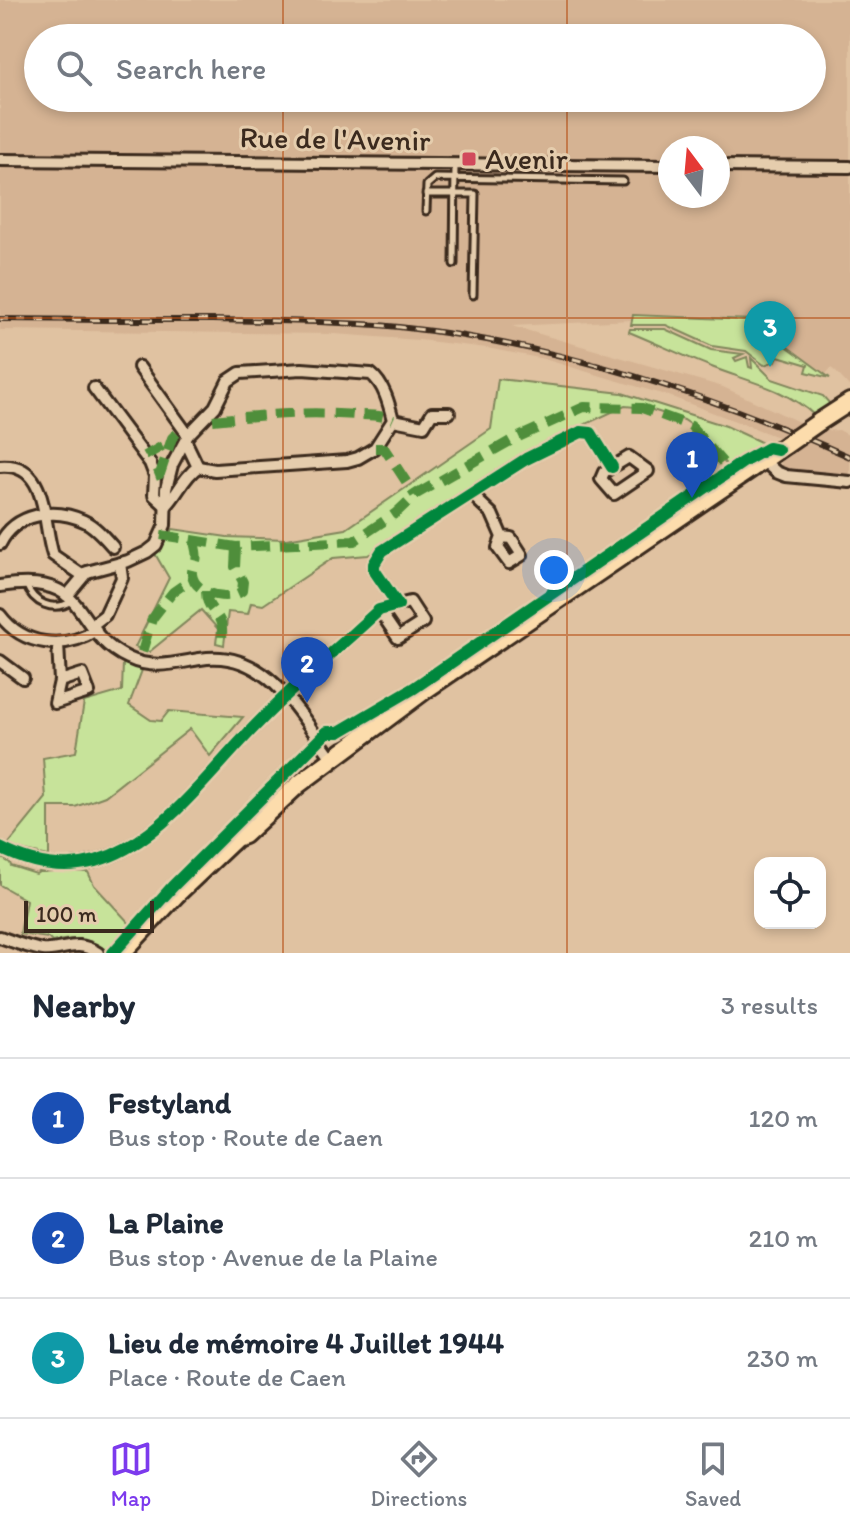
<!DOCTYPE html>
<html lang="en">
<head>
<meta charset="utf-8">
<style>
	body { margin:0; font-family:Itim,sans-serif; background:#f2f2f3; color:#1f2937 }
	.controls { position:absolute; right:24px; bottom:24px; display:grid; overflow:hidden; border-radius:16px; box-shadow:0 4px 12px #0003 }
	.controls button { width:72px; height:72px; display:grid; place-items:center; padding:0; border:0; border-bottom:2px solid #e0e1e3; background:#fff; color:#1f2937; font:40px sans-serif }
	.compass { position:absolute; left:658px; top:136px; width:72px; height:72px; border-radius:50%; background:#fff; box-shadow:0 4px 12px #0003; rotate:344deg }
	.scale { position:absolute; left:24px; bottom:20px; width:130px; box-sizing:border-box; padding-left:8px; border:4px solid #3b2a1e; border-top:0; font-size:22px; line-height:28px; white-space:nowrap; color:#3b2a1e; -webkit-text-stroke:6px #e5cdad; paint-order:stroke }
	.you { position:absolute; left:554px; top:570px; width:28px; height:28px; margin:-20px; border:6px solid #fff; border-radius:50%; background:#1a73e8; box-shadow:0 0 0 12px #1a73e833 }
	.badge { display:grid; place-items:center; width:52px; height:52px; border-radius:50%; background:#7c3aed; color:#fff; font-size:26px; font-weight:700 }
	.pin { position:absolute; translate:-50% -66px; filter:drop-shadow(0 2px 4px #0008) }
	.pin::after { content:''; position:absolute; top:42px; width:28px; height:24px; background:inherit; clip-path:polygon(0 0,100% 0,50% 100%) }
	.list { margin:0; padding:0; list-style:none }
	h2 { display:flex; justify-content:space-between; align-items:center; height:104px; margin:0; padding:0 32px; font-size:34px }
	h2 small { font-size:26px; font-weight:400; color:#747a83 }
	.list li { display:grid; grid-template-columns:52px 1fr auto; gap:24px; align-items:center; box-sizing:border-box; height:120px; padding:0 32px; border-top:2px solid #e0e1e3 }
	.list b { display:block; font-size:30px; white-space:nowrap }
	.list p { margin:0; font-size:26px; white-space:nowrap; color:#747a83 }
	.list em { font-size:26px; font-style:normal; color:#747a83 }
	.icon { flex:none; width:44px; height:44px; fill:none; stroke:currentColor; stroke-width:2; stroke-linecap:round; stroke-linejoin:round }
	.map { position:relative; flex:none; width:850px; height:953px; overflow:hidden }
	.search { position:absolute; background:#fff; box-shadow:0 4px 12px #0003; left:24px; right:24px; top:24px; height:88px; display:flex; align-items:center; gap:20px; box-sizing:border-box; padding:0 28px; border-radius:44px; color:#747a83; font-size:30px }
	.sheet { height:464px; background:#fff }
	nav { display:flex; justify-content:space-around; align-items:center; box-sizing:border-box; height:112px; border-top:2px solid #e0e1e3; background:#fff; font-size:22px; color:#747a83 }
	nav a { display:grid; justify-items:center; gap:4px }
	nav .on { color:#7c3aed }
	.map>svg:first-child { display:block }
</style>
</head>
<body>
<div class="map">
<svg width="850" height="953" viewBox="0 0 850 953">
	<rect width="100%" height="100%" fill="#e0c2a1"/>
	<filter id="ink" filterUnits="userSpaceOnUse"><feTurbulence type="fractalNoise" baseFrequency=".0125" numOctaves="2"/><feDisplacementMap in="SourceGraphic" scale="16" xChannelSelector="R" yChannelSelector="G"/><feConvolveMatrix kernelMatrix="1 2 1 2 8 2 1 2 1" color-interpolation-filters="sRGB"/></filter>
	<g filter="url(#ink)">
		<g fill="#d5b393" fill-rule="evenodd">
			<path d="M 0,0 L 850,0 L 850,387 L 836,372 L 831,368 L 826,374 L 750,320 L 634,315 L 632,320 L 512,326 L 723,387 L 801,423 L 783,439 L 669,396 L 544,359 L 487,348 L 419,340 L 334,334 L 0,330 ZM 38,38 L 812,38 L 812,98 L 38,98 ZM 670,148 L 718,148 L 718,196 L 670,196 Z"/>
			<polygon points="839,430 850,436 850,478 786,473 780,461 823,431"/>
		</g>
		<g fill="#c7e39a" stroke="#81865c" stroke-width="2">
			<polygon points="633,315 751,320 830,378 806,372 808,365 778,356 776,361 764,365 746,351 712,346 666,325 631,325"/>
			<path d="M 630,329 L 665,329 L 711,350 L 743,354 L 734,358 L 736,361 L 747,357 L 749,367 L 752,368 L 751,358 L 772,379 L 823,396 L 831,405 L 815,416 C 786,388 746,381 709,366 C 683,356 656,343 629,332 Z"/>
			<polygon points="498,379 622,393 726,426 767,445 730,469 693,426 684,420 646,408 625,406 542,444 368,555 333,558 263,605 251,603 248,614 228,612 224,645 216,643 218,629 201,610 149,652 135,647 169,578 154,552 173,529 227,537 286,539 346,529 491,429"/>
			<polygon points="123,663 142,670 129,705 151,720 161,721 169,711 243,717 210,756 190,729 105,796 75,807 49,807 49,856 6,847 46,798 43,758 76,752 84,702 122,691"/>
			<path d="M 0,857 L 10,863 L 11,866 L 36,874 L 39,872 L 88,872 L 94,885 L 131,925 L 108,951 C 88,938 74,937 52,942 L 48,938 L 20,934 L 26,900 L 0,885 Z"/>
		</g>
		<g fill="none" stroke-linecap="round" stroke-linejoin="round">
			<defs>
				<g id="lane">
					<polyline points="426,194 475,194 473,295"/>
					<polyline points="426,211 427,185 435,178 623,181"/>
					<polyline points="454,264 455,165"/>
					<path d="M 26,584 C 33,603 53,613 72,601"/>
				</g>
				<g id="street">
					<polyline points="0,160 670,166"/>
					<polyline points="718,166 850,167"/>
					<polyline points="139,367 188,435"/>
					<polyline points="94,388 150,463 155,476 154,495 166,506"/>
					<polyline points="393,420 424,426 432,413 449,413"/>
					<polyline points="186,442 198,467"/>
					<polygon points="629,457 648,471 614,494 601,479 604,472"/>
					<polyline points="763,460 776,472 786,476 850,482"/>
					<path d="M 0,466 C 49,462 42,522 53,555 L 82,575"/>
					<polyline points="471,494 492,514 502,537 511,538 522,555 509,563 498,548 502,537"/>
					<path d="M 166,506 C 178,494 184,476 198,467"/>
					<path d="M 0,544 C 15,513 55,507 84,521 C 95,526 105,538 113,547"/>
					<path d="M 0,586 C 93,571 69,630 128,658 C 153,670 175,663 200,659 C 267,648 298,713 332,758"/>
					<path d="M 67,596 L 87,572 L 128,561 L 147,552 L 156,545 L 165,525 L 166,489 L 172,465 L 188,435 L 215,407 L 228,381 L 240,373 L 302,369 L 371,374 C 384,384 389,404 393,420 L 375,448 L 358,458 L 347,461 L 215,470 L 198,467"/>
					<polyline points="379,610 398,638 423,622 410,602 398,605"/>
					<path d="M 0,615 C 23,646 64,651 96,630"/>
					<polyline points="92,625 105,615 122,578 120,563"/>
					<polyline points="58,644 60,681 55,703 89,692 82,674 60,681"/>
					<polyline points="0,661 23,678"/>
					<path d="M 0,848 C 119,909 187,794 259,722 C 297,683 339,647 379,610 L 398,605 L 374,570 L 374,564 L 382,551 L 526,459 L 581,432 L 591,433 L 612,467"/>
					<path d="M 0,937 C 14,942 28,948 43,950 C 65,952 74,938 98,953"/>
				</g>
				<g id="primary">
					<polyline points="819,422 850,402"/>
					<polyline points="122,953 176,895 236,838 244,835 299,784 424,691 786,445"/>
				</g>
			</defs>
			<use href="#lane" stroke="#3b2a1e" stroke-width="11"/>
			<use href="#street" stroke="#3b2a1e" stroke-width="16"/>
			<use href="#primary" stroke="#3b2a1e" stroke-width="22"/>
			<use href="#lane" stroke="#e5cdad" stroke-width="5"/>
			<use href="#street" stroke="#e5cdad" stroke-width="10"/>
			<use href="#primary" stroke="#fcdcac" stroke-width="16"/>
			<defs>
				<path id="rail" d="M 0,319 C 71,320 141,320 212,320 C 274,321 337,321 399,327 C 556,344 706,393 850,457"/>
			</defs>
			<use href="#rail" stroke="#3b2a1e" stroke-width="6"/>
			<use href="#rail" stroke="#e5cdad" stroke-width="3" stroke-dasharray="9" stroke-linecap="butt"/>
			<defs>
				<polyline id="primary-bridge" points="786,445 819,422"/>
			</defs>
			<use href="#primary-bridge" stroke="#3b2a1e" stroke-width="22" stroke-linecap="butt"/>
			<use href="#primary-bridge" stroke="#fcdcac" stroke-width="16"/>
			<g stroke="#4f8e3b" stroke-width="10" stroke-dasharray="20 10" stroke-linecap="butt">
				<path d="M 213,420 C 261,415 308,411 356,415 C 368,415 382,415 393,420"/>
				<polyline points="375,448 384,448 415,495"/>
				<polyline points="145,456 171,441"/>
				<polyline points="155,476 160,474 172,438 181,429"/>
				<polyline points="161,535 236,547 354,541 396,513 415,495 512,440 584,407 642,408 691,426 730,471"/>
				<path d="M 194,541 C 195,548 198,554 196,561 C 195,564 191,570 192,574 C 194,594 229,602 242,591 L 243,582 L 235,567 L 236,547"/>
				<path d="M 206,591 C 206,604 211,607 218,617 C 224,625 222,636 222,645"/>
				<polyline points="142,652 152,619 173,592 193,578"/>
			</g>
			<defs>
				<g id="cycleway">
					<path d="M 0,848 C 119,909 187,794 259,722 C 297,683 339,647 379,610 L 398,605 L 374,570 L 374,564 L 382,551 L 526,459 L 581,432 L 591,433 L 612,467"/>
					<polyline points="113,953 173,886 327,732 339,732 414,688 743,462 768,448 778,450"/>
				</g>
			</defs>
			<use href="#cycleway" stroke="#e5cdad" stroke-width="17"/>
			<use href="#cycleway" stroke="#00873e" stroke-width="12"/>
		</g>
	</g>
	<path fill="none" stroke="#b44b11" stroke-width="2" stroke-opacity="0.55" d="M 283,0 L 283,38M 567,0 L 567,38M 283,98 L 283,953M 567,98 L 567,953M 0,318 L 850,318M 0,635 L 850,635"/>
	<rect fill="#d1495b" stroke="#e5cdad" stroke-width="3" x="461" y="151" width="16" height="16" rx="4"/>
	<g text-anchor="middle" stroke-width="6" stroke-linejoin="round" paint-order="stroke">
		<g font-size="30" fill="#3b2a1e" stroke="#e5cdad">
			<text transform="translate(335 139) rotate(1)" y="10">Rue de l'Avenir</text>
		</g>
		<g font-size="30" fill="#3b2a1e" stroke="#e5cdad" text-anchor="start">
			<text x="485" y="169">Avenir</text>
		</g>
	</g>
</svg>
<div class="controls">
<button><svg class="icon" aria-label="locate" viewBox="0 0 24 24"><circle cx="12" cy="12" r="6"/><path d="M12 2v4M12 18v4M2 12h4M18 12h4"/></svg></button>
</div>
<svg class="compass" viewBox="-18 -18 36 36"><path d="M0-13l5 13h-10z" fill="#e53935"/><path d="M0 13l5-13h-10z" fill="#747a83"/></svg>
<div class="scale">100 m</div>
<div class="you"></div>
<div class="pin badge" style="left:692px;top:498px;background:#1a4fb4">1</div>
<div class="pin badge" style="left:307px;top:703px;background:#1a4fb4">2</div>
<div class="pin badge" style="left:770px;top:367px;background:#0f9aa8">3</div>
<div class="search"><svg class="icon" aria-label="search" viewBox="0 0 24 24"><circle cx="10" cy="10" r="6"/><path d="M15 15l6 6"/></svg>Search here</div>
</div>
<section class="sheet">
<h2>Nearby<small>3 results</small></h2>
<ul class="list">
<li><span class="badge" style="background:#1a4fb4">1</span><div><b>Festyland</b><p>Bus stop · Route de Caen</p></div><em>120 m</em></li>
<li><span class="badge" style="background:#1a4fb4">2</span><div><b>La Plaine</b><p>Bus stop · Avenue de la Plaine</p></div><em>210 m</em></li>
<li><span class="badge" style="background:#0f9aa8">3</span><div><b>Lieu de mémoire 4 Juillet 1944</b><p>Place · Route de Caen</p></div><em>230 m</em></li>
</ul>
</section>
<nav>
<a class="on"><svg class="icon" aria-label="map" viewBox="0 0 24 24"><path d="M3 6l6-2 6 2 6-2v14l-6 2-6-2-6 2zM9 4v14M15 6v14"/></svg>Map</a>
<a><svg class="icon" aria-label="directions" viewBox="0 0 24 24"><path d="M12 3l9 9-9 9-9-9zM9 14v-3h6M13 9l2 2-2 2"/></svg>Directions</a>
<a><svg class="icon" aria-label="saved" viewBox="0 0 24 24"><path d="M7 4h10v16l-5-4-5 4z"/></svg>Saved</a>
</nav>
</body>
</html>
